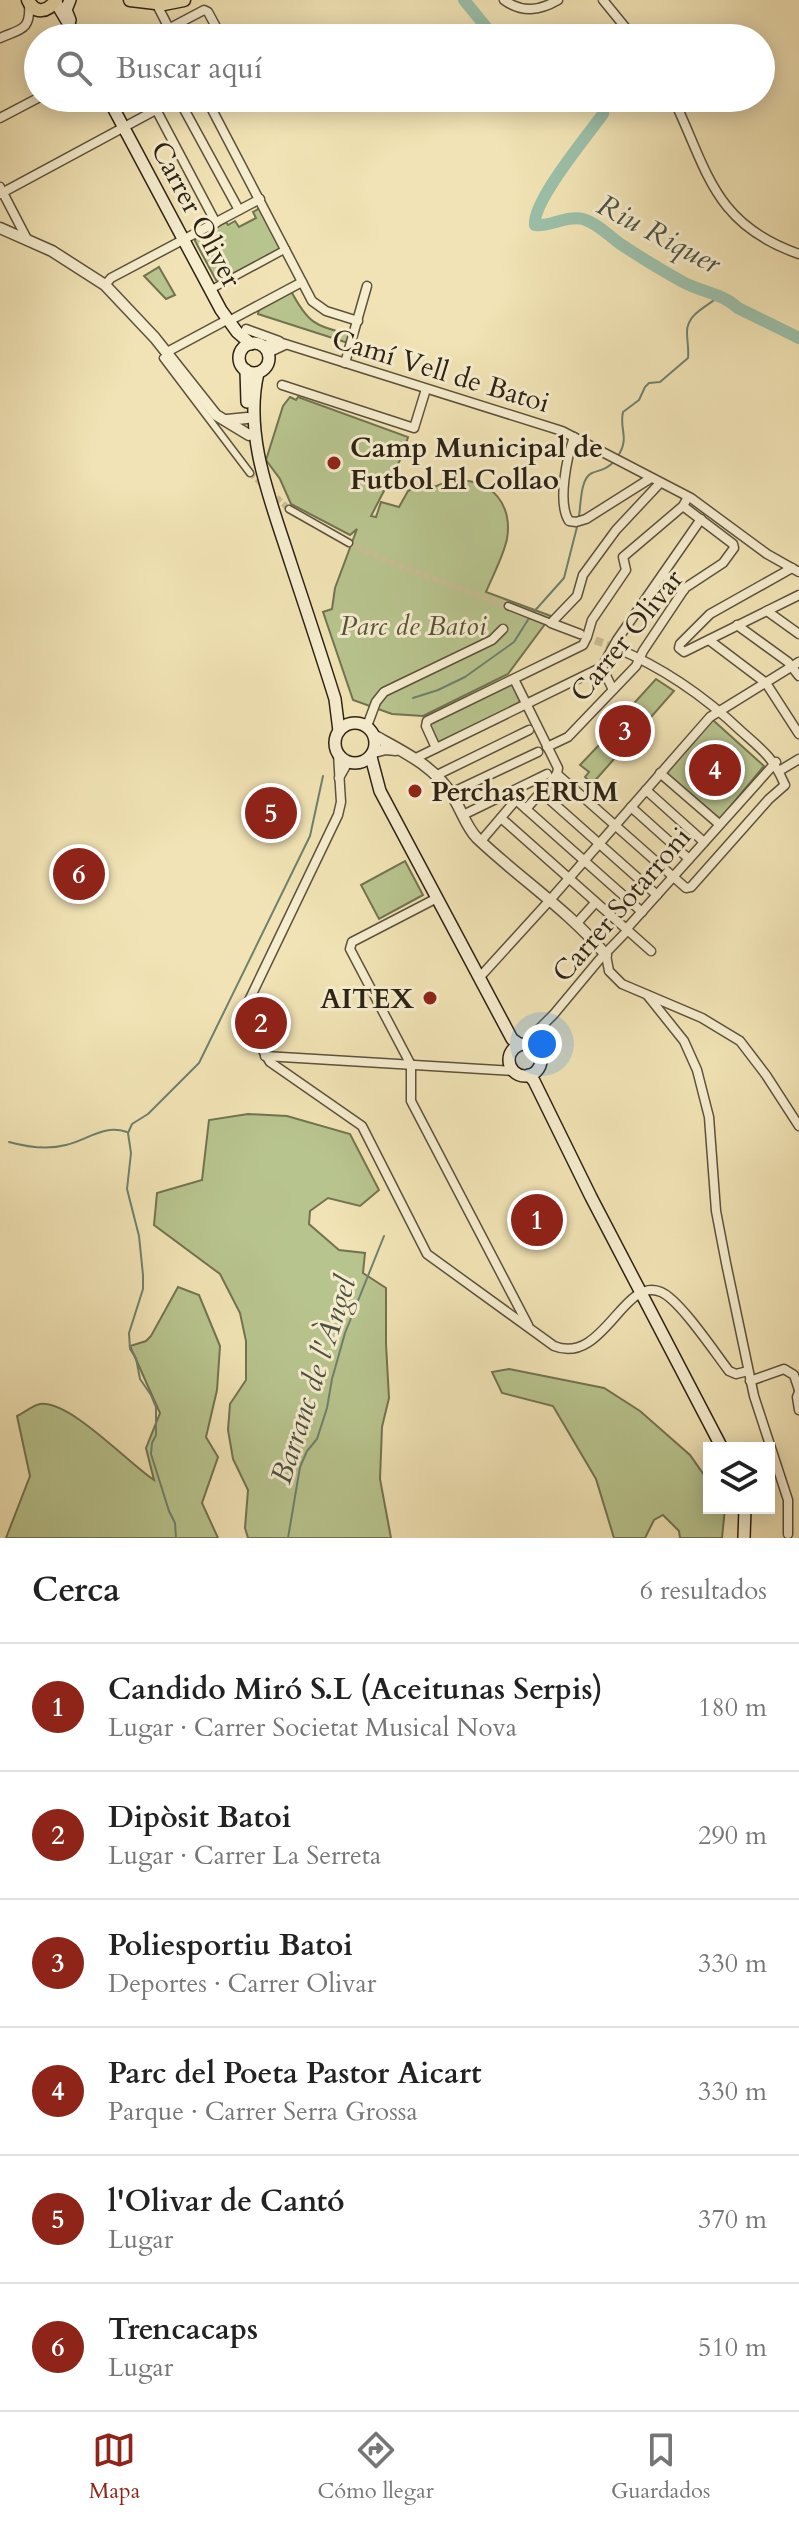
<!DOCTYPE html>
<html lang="es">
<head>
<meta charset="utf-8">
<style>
	body { margin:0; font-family:Cardo,serif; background:#f6f6f6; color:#222 }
	.controls { position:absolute; right:24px; bottom:24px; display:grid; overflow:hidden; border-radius:0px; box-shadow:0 4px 20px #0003 }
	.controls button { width:72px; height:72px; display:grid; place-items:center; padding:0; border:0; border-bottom:2px solid #e0e0e0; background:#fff; color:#222; font:40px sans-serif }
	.you { position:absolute; left:542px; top:1044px; width:28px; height:28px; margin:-20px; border:6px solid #fff; border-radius:50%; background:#1a73e8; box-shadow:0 0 0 12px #1a73e833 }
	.badge { display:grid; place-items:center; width:52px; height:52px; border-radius:50%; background:#8f2418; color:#fff; font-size:26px; font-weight:700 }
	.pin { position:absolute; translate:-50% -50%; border:4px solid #fff; box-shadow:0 2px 8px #0006 }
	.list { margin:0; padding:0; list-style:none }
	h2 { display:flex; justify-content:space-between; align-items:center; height:104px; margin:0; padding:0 32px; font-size:34px }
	h2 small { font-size:26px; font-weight:400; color:#767676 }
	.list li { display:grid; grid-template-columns:52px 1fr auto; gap:24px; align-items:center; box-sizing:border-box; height:128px; padding:0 32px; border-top:2px solid #e0e0e0 }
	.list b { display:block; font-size:30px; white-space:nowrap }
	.list p { margin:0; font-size:26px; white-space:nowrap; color:#767676 }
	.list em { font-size:26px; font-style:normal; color:#767676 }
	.icon { flex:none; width:44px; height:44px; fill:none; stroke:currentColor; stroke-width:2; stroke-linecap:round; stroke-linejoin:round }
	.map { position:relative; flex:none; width:799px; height:1538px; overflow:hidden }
	.search { position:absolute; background:#fff; box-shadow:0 4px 20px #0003; left:24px; right:24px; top:24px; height:88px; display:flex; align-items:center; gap:20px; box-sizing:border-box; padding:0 28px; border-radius:44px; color:#767676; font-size:30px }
	.sheet { height:872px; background:#fff }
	nav { display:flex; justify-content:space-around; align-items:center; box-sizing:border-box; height:112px; border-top:2px solid #e0e0e0; background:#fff; font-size:22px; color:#767676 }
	nav a { display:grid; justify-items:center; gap:4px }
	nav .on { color:#8f2418 }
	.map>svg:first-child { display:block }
</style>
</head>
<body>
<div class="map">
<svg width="799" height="1538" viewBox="0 0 799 1538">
	<rect width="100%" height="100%" fill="#f1e3b5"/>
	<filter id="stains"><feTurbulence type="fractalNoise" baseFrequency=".0025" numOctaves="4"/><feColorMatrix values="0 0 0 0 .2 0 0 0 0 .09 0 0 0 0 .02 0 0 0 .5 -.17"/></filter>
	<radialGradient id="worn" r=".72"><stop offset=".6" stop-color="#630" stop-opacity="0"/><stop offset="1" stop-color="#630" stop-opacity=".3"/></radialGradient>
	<g fill="#b8c48e" stroke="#727351" stroke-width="2">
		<polygon points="260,208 281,248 217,282 195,241 196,238 226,222 228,225 235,221 239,227 256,218 253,212"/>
		<polygon points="159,267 175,295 166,299 144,276"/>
		<path d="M 291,291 C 309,325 315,325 351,335 L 348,343 L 258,314 L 259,309 Z"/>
		<path d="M 290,397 L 296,400 L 298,397 L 408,437 L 401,458 L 371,516 L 376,517 L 381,502 L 399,507 L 408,491 L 428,480 L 434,487 C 473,468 515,492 507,539 C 503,557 493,575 486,592 L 551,616 L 508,674 L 423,716 L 392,714 L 353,700 L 323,612 L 332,609 L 335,588 L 357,529 L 350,535 L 291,504 L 280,479 L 266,460 L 283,406 Z"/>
		<polygon points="656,679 674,691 592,784 585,777 589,772 580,765 619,724 617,722"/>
		<polygon points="512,683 520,701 519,704 438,744 435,743 429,723"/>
		<polygon points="711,721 714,721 764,766 720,819 715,818 667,776 666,772"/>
		<polygon points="405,861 423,895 379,919 361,885"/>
		<polygon points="248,1114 287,1116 350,1134 379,1190 360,1206 328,1198 310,1211 309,1224 339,1250 365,1253 363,1273 386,1288 386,1344 389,1398 382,1427 380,1479 391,1538 248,1538 245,1528 248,1490 233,1459 228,1430 230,1404 246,1380 246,1341 240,1313 220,1274 154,1225 157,1193 202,1180 209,1120"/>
		<path d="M 178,1287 L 199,1295 L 220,1346 L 217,1390 L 206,1437 L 218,1457 L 202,1503 L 218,1538 L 6,1538 L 30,1476 L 17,1416 C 24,1413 33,1405 40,1404 C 70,1400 129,1464 154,1480 L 146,1448 L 160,1413 L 130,1346 L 146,1341 L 151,1336 Z"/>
		<polygon points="509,1369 604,1388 640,1411 690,1455 709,1482 709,1508 725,1508 722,1538 680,1538 679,1531 663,1515 654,1520 645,1538 614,1538 596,1479 553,1406 502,1393 492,1372"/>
	</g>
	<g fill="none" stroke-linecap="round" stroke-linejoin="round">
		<g stroke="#6f806d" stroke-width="2">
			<path d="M 618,456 C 630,437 619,430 623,412 L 639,400 L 645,387 L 649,383 L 660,382 L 688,358 C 689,349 687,341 687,332 C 687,313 708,307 720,295"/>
			<path d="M 579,516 C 581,505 580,478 592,473 C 603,469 605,470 615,461"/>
			<polyline points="413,698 438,690 465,677 514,642 531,615 564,578 577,527"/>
			<path d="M 9,1142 C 27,1147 47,1150 66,1145 C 88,1140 103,1124 127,1132"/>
			<polyline points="176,1538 175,1523 169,1511 151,1454 152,1443 156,1435 156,1407 151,1395 140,1379 136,1358 130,1349 129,1333 143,1289 143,1275 139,1236 127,1189 131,1153 128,1133 132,1124 148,1114 199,1063 310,836 323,776"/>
			<polyline points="288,1538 300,1467 307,1451 317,1439 327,1408 332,1379 345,1333 384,1236"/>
		</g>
		<g stroke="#9bbfa9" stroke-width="12">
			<polyline points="464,0 495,38"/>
			<path d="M 604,98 L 603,114 C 587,136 532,202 535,225 C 551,227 566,215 583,219 C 597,223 608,235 619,243 C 640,257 661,270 683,282 C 701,292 722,293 738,308 L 799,338"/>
		</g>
		<g stroke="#cabc95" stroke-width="6" stroke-dasharray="6 3" stroke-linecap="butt">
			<polyline points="250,473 289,509"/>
			<polyline points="349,543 395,564 508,606"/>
		</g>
		<polyline stroke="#cabc95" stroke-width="8" stroke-dasharray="8 4" stroke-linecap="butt" points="584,636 616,648"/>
		<defs>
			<g id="pedestrian">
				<polyline points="210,290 286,249"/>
				<polyline points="163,358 250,473"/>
				<polyline points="289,509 349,543"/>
				<polyline points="508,606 551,623"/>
			</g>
			<g id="minor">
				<path d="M 504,0 C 522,13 539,11 558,0"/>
				<polyline points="603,0 634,38"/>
				<polyline points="156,3 174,38"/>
				<path d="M 0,38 C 20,29 31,31 29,4"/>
				<polyline points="151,38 204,10 208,12 222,38"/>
				<polyline points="150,98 216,223"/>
				<polyline points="206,98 312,301 326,311 358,321"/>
				<path d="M 673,98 C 708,171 713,224 799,254"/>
				<polyline points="0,118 38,98"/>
				<polyline points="0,187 27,239"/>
				<polyline points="0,194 178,98 239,210"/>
				<polyline points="105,285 111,278 260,199"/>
				<polyline points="229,321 302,282"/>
				<polyline points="246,329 279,341"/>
				<polyline points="262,346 279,342 562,431 691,498 767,554 799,572"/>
				<polyline points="167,352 223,322"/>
				<polyline points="268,353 285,345"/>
				<polyline points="345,363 367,286"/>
				<polyline points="282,385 414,428 426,389"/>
				<path d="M 574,437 C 567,457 557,503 569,521 L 576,522 L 586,519 L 651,478"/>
				<polyline points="792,568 710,614 680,644 679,648 684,652 799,595"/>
				<polyline points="663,574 684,590"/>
				<polyline points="767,611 799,634"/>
				<polyline points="737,625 788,662 799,676"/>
				<polyline points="580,634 551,623 577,596 583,575 616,530 660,483"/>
				<polyline points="709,640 766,683 799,734"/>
				<path d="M 616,648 C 664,668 703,695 741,731 C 761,749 773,757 784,783"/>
				<polyline points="602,667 613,690"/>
				<polyline points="514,679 558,768 557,774 686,888 691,887 769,799 785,785"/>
				<polyline points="367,726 376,702 384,692 492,640 503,629"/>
				<polyline points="547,747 568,737 636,666 643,651 685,588 723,563 734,548 733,544 683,506"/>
				<polyline points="436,748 426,726 427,721 583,645 587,637 592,620 626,570 623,557 683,506 688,497"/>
				<path d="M 338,754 L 341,802 L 338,815 L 243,1013 L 243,1018 L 270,1062 L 362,1126 L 427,1254 L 554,1346 C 603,1366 624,1275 661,1292 C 680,1300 715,1353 729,1371 L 736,1374 L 748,1371"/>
				<polyline points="416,758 602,667 617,640 701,519"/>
				<polyline points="779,771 799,759"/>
				<polyline points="660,773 719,824"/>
				<polyline points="435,776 529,730"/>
				<polyline points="339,778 348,762"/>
				<polyline points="646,790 704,842"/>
				<polyline points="541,792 657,895"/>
				<polyline points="451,793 538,752"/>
				<polyline points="508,793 642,912"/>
				<polyline points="631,807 689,859"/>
				<polyline points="526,809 557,774"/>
				<polyline points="463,815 547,774"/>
				<polyline points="501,818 651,951"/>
				<polyline points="481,841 516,800"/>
				<polyline points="437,898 352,942 350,949 411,1065 411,1101 528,1325"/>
				<polyline points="577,923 595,903"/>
				<polyline points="606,955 609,971 622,984 702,1018 740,1041 766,1075 799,1126"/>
				<polyline points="479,978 550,900 710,717 799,662"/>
				<polyline points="648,996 684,1041 697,1070 709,1117 716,1211 726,1263 754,1396 788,1500 788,1534"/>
				<polyline points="525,1043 554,1014 599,960 627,931 629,926 776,762"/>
				<polyline points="265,1056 513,1071"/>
				<polyline points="750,1381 784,1369 794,1375 799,1390"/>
				<polyline points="799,1392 797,1397 799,1410"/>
			</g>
			<g id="tertiary">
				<polyline points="0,228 52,251 105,285 155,338 216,415 249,435"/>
				<polyline points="227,420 247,418"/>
				<path d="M 375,736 C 404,752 434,766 452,795 C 461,809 466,827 477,838 C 519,878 568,910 606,955"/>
				<polyline points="374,752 386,749 396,750"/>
			</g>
			<g id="secondary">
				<polyline points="55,1 77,38"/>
				<polyline points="70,20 66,10 70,0"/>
				<polyline points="108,98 221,310 237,332 251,344"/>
				<circle cx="254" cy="358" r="15"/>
				<polyline points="246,370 247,402"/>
				<path d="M 258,373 C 243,436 272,504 291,564 C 306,609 321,654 335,699 L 339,731"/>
				<circle cx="355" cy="743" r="20"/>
				<polyline points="371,757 380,791 512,1039 519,1044"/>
				<circle cx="525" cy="1060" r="16"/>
				<polyline points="529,1075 534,1081 591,1197 722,1448"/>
				<polyline points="744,1538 745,1508"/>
			</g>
			<g id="primary">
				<path d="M 28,0 C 35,15 48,12 56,0"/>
				<polyline points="130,0 164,4 184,0"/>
			</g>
		</defs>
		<use href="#pedestrian" stroke="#5d523c" stroke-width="9"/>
		<use href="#minor" stroke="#5d523c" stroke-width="11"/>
		<use href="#tertiary" stroke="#5d523c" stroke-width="13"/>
		<use href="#secondary" stroke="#2c2214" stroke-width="14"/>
		<use href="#primary" stroke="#2c2214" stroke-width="15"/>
		<use href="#pedestrian" stroke="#f6edcf" stroke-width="6"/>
		<use href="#minor" stroke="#f6edcf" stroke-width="8"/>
		<use href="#tertiary" stroke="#f6edcf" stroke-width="10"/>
		<use href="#secondary" stroke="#f6edcf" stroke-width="11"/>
		<use href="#primary" stroke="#f1e3b5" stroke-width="12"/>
	</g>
	<g fill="#8f2418" stroke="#f6edcf" stroke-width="3">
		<circle cx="334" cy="463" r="8"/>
		<circle cx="415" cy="791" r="8"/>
		<circle cx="430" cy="998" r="8"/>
	</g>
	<g text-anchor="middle" stroke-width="6" stroke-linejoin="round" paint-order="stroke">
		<g font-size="28" fill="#2c2214" stroke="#f6edcf">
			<text transform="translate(197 214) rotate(62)" y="10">Carrer Oliver</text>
			<text transform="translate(441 370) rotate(17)" y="10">Camí Vell de Batoi</text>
			<text transform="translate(626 635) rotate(-51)" y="10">Carrer Olivar</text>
			<text transform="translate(621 904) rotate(-49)" y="10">Carrer Sotarroni</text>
		</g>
		<g font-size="28" font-weight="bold" fill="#2c2214" stroke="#f6edcf" text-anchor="start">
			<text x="350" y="457">Camp Municipal de<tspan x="350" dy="32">Futbol El Collao</tspan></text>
			<text x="431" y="801">Perchas ERUM</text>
			<text x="414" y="1008" text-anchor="end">AITEX</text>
		</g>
		<g font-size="28" font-style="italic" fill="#565339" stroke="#f6edcf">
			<text x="413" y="635">Parc de Batoi</text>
		</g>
		<g font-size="30" font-style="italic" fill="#4d5141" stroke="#f6edcf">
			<text transform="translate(659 234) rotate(28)" y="10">Riu Riquer</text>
			<text transform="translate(313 1380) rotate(-72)" y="10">Barranc de l'Àngel</text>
		</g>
	</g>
	<rect width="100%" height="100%" filter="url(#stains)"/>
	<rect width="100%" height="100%" fill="url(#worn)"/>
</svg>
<div class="controls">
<button><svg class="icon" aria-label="layers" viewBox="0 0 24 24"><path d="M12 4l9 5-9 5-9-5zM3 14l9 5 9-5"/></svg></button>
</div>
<div class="you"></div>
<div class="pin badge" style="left:537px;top:1220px">1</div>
<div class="pin badge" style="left:261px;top:1023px">2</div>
<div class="pin badge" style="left:625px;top:731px">3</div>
<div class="pin badge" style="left:715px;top:770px">4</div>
<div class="pin badge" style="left:271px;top:813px">5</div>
<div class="pin badge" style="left:79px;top:874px">6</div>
<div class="search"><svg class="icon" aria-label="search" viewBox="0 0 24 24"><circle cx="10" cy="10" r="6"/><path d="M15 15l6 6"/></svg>Buscar aquí</div>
</div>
<section class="sheet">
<h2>Cerca<small>6 resultados</small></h2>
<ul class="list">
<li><span class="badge">1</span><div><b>Candido Miró S.L (Aceitunas Serpis)</b><p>Lugar · Carrer Societat Musical Nova</p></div><em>180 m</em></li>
<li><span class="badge">2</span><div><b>Dipòsit Batoi</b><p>Lugar · Carrer La Serreta</p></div><em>290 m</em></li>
<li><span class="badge">3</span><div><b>Poliesportiu Batoi</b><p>Deportes · Carrer Olivar</p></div><em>330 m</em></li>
<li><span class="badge">4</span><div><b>Parc del Poeta Pastor Aicart</b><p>Parque · Carrer Serra Grossa</p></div><em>330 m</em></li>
<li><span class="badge">5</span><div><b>l'Olivar de Cantó</b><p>Lugar</p></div><em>370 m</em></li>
<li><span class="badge">6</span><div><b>Trencacaps</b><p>Lugar</p></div><em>510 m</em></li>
</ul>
</section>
<nav>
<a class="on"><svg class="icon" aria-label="map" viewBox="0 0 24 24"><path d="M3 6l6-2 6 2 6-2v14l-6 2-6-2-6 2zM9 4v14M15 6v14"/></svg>Mapa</a>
<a><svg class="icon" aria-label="directions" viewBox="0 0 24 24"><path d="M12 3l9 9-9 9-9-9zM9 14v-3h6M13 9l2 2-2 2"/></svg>Cómo llegar</a>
<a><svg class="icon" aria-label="saved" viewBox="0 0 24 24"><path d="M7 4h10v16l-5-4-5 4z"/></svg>Guardados</a>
</nav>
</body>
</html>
